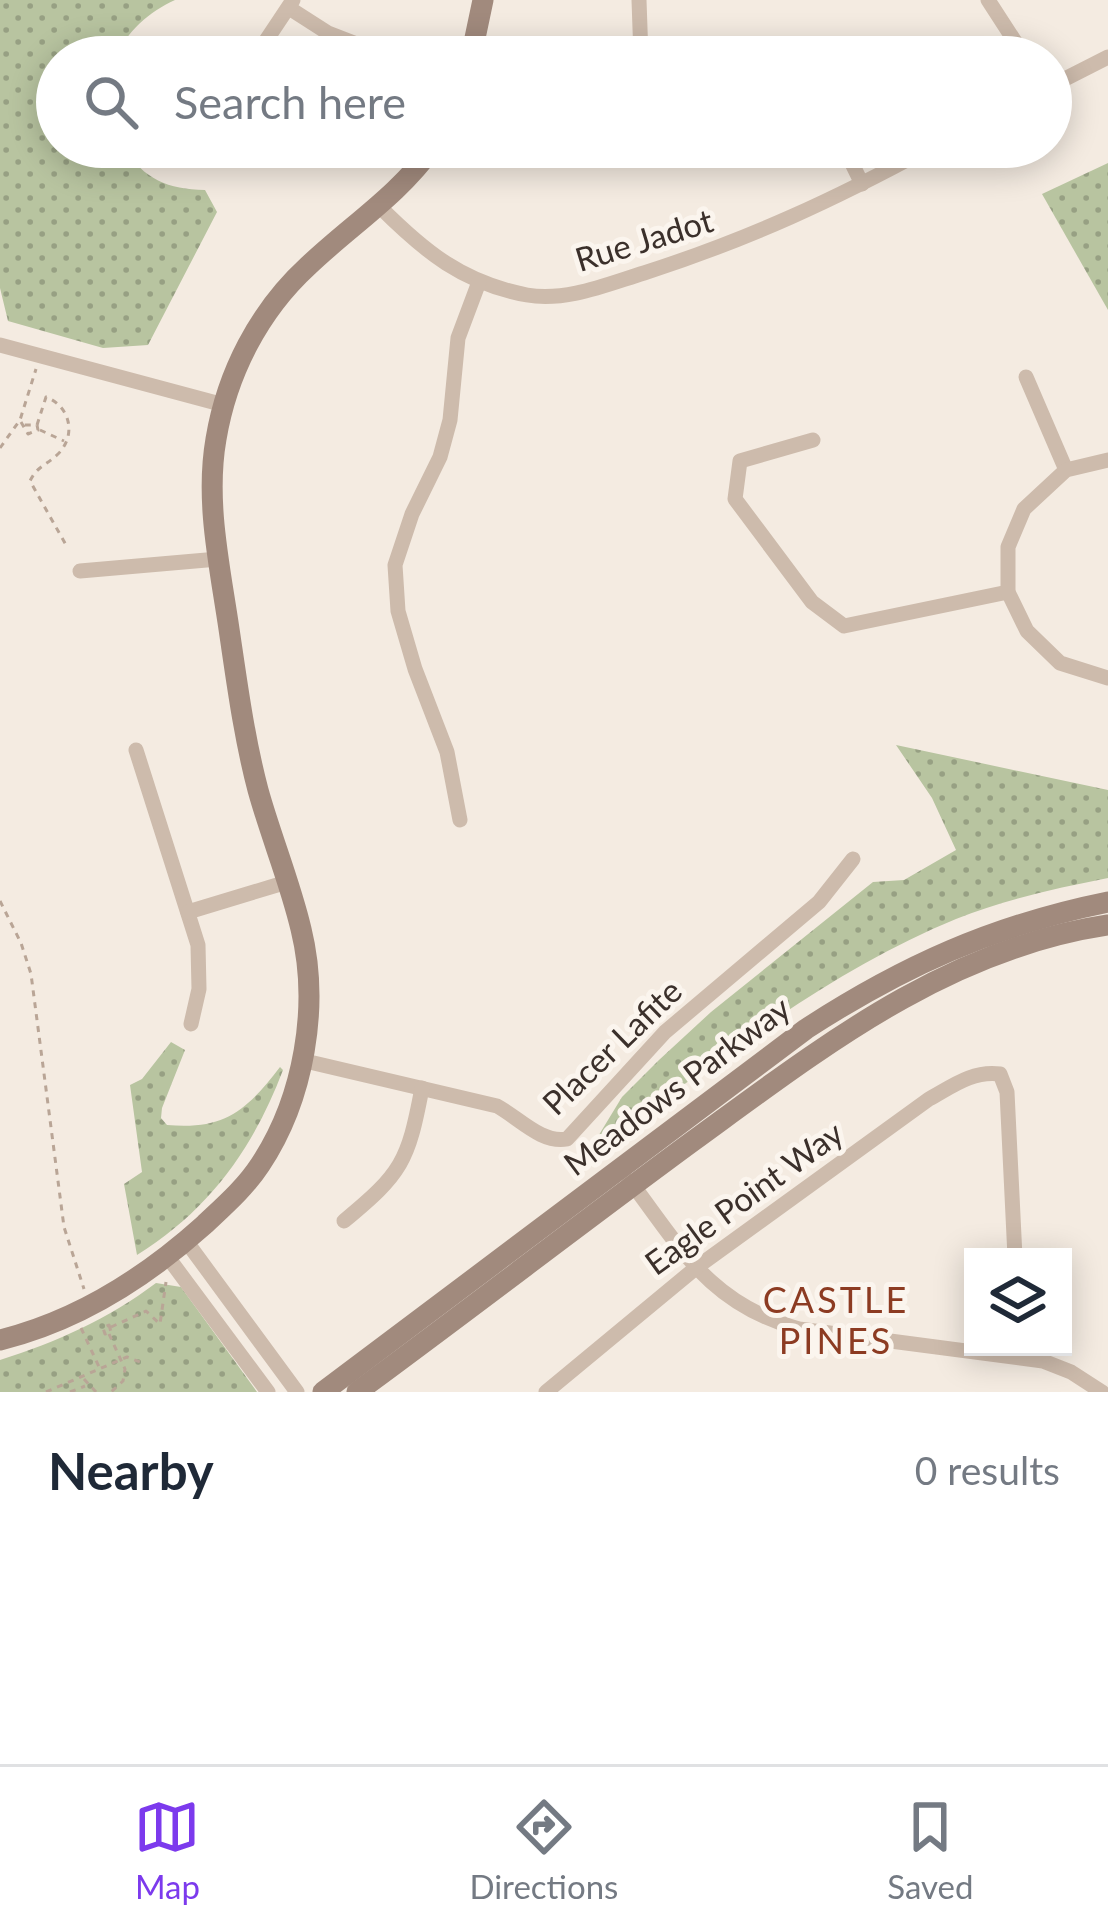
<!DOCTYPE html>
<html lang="en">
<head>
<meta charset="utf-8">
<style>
	body { margin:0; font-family:Lato,sans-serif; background:#f2f2f3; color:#1f2937 }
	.controls { position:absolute; right:36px; bottom:36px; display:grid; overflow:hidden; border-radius:0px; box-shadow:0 6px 30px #0003 }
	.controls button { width:108px; height:108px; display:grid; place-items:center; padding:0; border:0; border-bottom:3px solid #e0e1e3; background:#fff; color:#1f2937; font:60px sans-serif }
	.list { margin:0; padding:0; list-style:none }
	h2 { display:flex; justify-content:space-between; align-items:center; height:156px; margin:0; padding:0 48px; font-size:51px }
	h2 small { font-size:39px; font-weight:400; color:#747a83 }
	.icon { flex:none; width:66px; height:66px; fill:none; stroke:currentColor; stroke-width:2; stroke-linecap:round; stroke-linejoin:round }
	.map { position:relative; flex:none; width:1108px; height:1392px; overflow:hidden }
	.search { position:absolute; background:#fff; box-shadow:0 6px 30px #0003; left:36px; right:36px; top:36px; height:132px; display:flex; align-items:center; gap:30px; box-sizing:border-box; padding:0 42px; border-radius:66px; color:#747a83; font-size:45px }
	.sheet { height:372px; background:#fff }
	nav { display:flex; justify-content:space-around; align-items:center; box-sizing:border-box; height:168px; border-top:3px solid #e0e1e3; background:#fff; font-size:33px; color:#747a83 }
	nav a { display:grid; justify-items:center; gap:6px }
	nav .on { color:#7c3aed }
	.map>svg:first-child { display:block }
</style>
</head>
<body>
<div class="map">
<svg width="1108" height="1392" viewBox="0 0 1108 1392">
	<defs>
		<pattern id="grass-dots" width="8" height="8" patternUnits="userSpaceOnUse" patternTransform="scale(3)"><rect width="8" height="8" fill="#b8c4a0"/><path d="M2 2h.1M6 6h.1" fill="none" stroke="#97a083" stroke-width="1.8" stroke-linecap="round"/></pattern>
	</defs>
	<rect width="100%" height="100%" fill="#f4ebe1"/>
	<g fill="url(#grass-dots)">
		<path d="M 0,0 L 175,0 C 149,12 127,31 116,57 L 57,57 L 57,147 L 124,147 C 144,180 168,189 205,190 L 217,212 L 148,345 L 103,348 L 8,321 L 0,288 Z"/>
		<polygon points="1108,163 1108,310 1042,194"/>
		<path d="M 896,745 L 1108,790 L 1108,878 C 1057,888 1004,900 956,919 C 825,973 709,1065 598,1150 L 594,1143 L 622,1097 L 659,1060 L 711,1012 L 873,882 L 904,880 L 956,850 L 932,798 Z"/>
		<path d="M 171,1042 L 185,1050 L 162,1108 L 161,1118 L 167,1125 C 225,1130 246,1111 280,1067 L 283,1070 C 253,1149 209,1210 137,1255 L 124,1184 L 142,1172 L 130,1085 L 142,1079 Z"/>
		<path d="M 156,1283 L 181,1287 L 257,1392 L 0,1392 L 0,1360 C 57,1342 108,1319 156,1283 Z"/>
	</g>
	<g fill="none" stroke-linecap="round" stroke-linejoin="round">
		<g stroke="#b9a596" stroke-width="3" stroke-dasharray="6 6" stroke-linecap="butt">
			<polyline points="21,422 28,434 38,430 37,425 23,425"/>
			<path d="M 37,425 L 46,397 C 70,406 77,435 58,454 C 47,465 37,466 30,481 L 66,545"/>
			<polyline points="40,430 64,441"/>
			<polyline points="0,448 20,420 36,369"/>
			<polyline points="0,901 21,943 31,974 64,1227 84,1289"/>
			<polygon points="109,1325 111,1332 105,1334 103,1328"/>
			<polyline points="111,1327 146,1311 160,1324 166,1282"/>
			<polyline points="81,1328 100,1369"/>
			<polyline points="109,1334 125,1369 123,1381 111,1392"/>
			<polyline points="84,1379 96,1392"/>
			<polyline points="46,1392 127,1357 140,1362"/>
			<polyline points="70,1392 85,1386"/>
		</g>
		<g stroke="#cdbbac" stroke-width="15">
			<polyline points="639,0 641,57"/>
			<polyline points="988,0 1025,57"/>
			<polyline points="289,8 328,33 390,57"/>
			<polyline points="255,57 293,0"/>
			<polyline points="1051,86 1108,57"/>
			<polyline points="844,147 862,184"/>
			<path d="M 380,207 C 425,252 463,283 527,295 C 566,302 608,284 644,273 C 749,239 834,200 931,147"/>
			<polyline points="0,345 224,405"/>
			<polyline points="1026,377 1066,470"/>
			<polyline points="813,440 740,461 735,499 812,602 844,626 1008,592"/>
			<polyline points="1108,460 1066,470 1024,509 1008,547 1008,592 1027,631 1060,663 1108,678"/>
			<polyline points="80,571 218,559"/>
			<polyline points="136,750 198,945 199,989 191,1024"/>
			<polyline points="460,820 447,752 415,669 398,611 395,565 412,514 440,457 450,420 458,338 479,282"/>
			<polyline points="188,912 287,882"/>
			<path d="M 301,1060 L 497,1106 C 519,1118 542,1144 567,1139 L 665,1032 L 819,902 L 853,859"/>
			<path d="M 630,1181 C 682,1250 710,1304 799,1329 L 1043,1361 L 1071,1372 L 1102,1392"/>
			<path d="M 344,1221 C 402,1173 408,1162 422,1088"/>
			<polyline points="186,1241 297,1392"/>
			<polyline points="167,1256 268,1392"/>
			<path d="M 546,1392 L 697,1267 L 929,1099 C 951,1087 973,1070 1000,1074 L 1007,1092 L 1015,1257"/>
		</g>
		<g stroke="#a18a7d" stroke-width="21">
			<polyline points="471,57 483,0"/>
			<path d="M 0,1340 C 77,1321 145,1278 204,1225 C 223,1207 245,1188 260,1165 C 304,1099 320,1006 301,929 C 290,882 271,837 258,790 C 244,737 237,683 229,629 C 220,567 205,502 216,439 C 227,373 259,311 308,266 C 351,225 398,196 433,147"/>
			<path d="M 323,1392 L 806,1029 C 903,966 994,925 1108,902"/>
			<path d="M 357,1392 C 470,1309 580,1224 693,1141 C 821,1048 946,949 1108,925"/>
		</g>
	</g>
	<g text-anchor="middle" stroke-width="10" stroke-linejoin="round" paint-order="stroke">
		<g font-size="33" fill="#3b302b" stroke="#fbf5ee">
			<text transform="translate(644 240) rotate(-17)" y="12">Rue Jadot</text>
			<text transform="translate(612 1047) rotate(-44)" y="12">Placer Lafite</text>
			<text transform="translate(677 1086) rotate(-37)" y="12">Meadows Parkway</text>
			<text transform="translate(744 1198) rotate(-36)" y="12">Eagle Point Way</text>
		</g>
		<g font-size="36" letter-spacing="3" fill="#8c3b22" stroke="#fbf5ee">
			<text x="836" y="1313">CASTLE<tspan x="836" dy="41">PINES</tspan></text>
		</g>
	</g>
</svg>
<div class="controls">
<button><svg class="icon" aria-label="layers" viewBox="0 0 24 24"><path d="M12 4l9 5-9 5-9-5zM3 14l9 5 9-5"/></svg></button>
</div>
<div class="search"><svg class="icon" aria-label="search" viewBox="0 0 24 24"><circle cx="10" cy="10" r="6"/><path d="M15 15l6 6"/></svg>Search here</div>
</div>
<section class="sheet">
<h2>Nearby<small>0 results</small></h2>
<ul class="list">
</ul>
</section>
<nav>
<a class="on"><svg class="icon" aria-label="map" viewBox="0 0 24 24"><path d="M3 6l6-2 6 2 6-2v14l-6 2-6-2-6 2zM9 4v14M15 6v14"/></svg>Map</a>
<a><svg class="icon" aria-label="directions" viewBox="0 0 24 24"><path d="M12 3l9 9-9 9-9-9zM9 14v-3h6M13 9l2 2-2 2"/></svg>Directions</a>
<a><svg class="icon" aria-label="saved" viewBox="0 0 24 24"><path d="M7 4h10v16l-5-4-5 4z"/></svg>Saved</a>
</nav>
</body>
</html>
